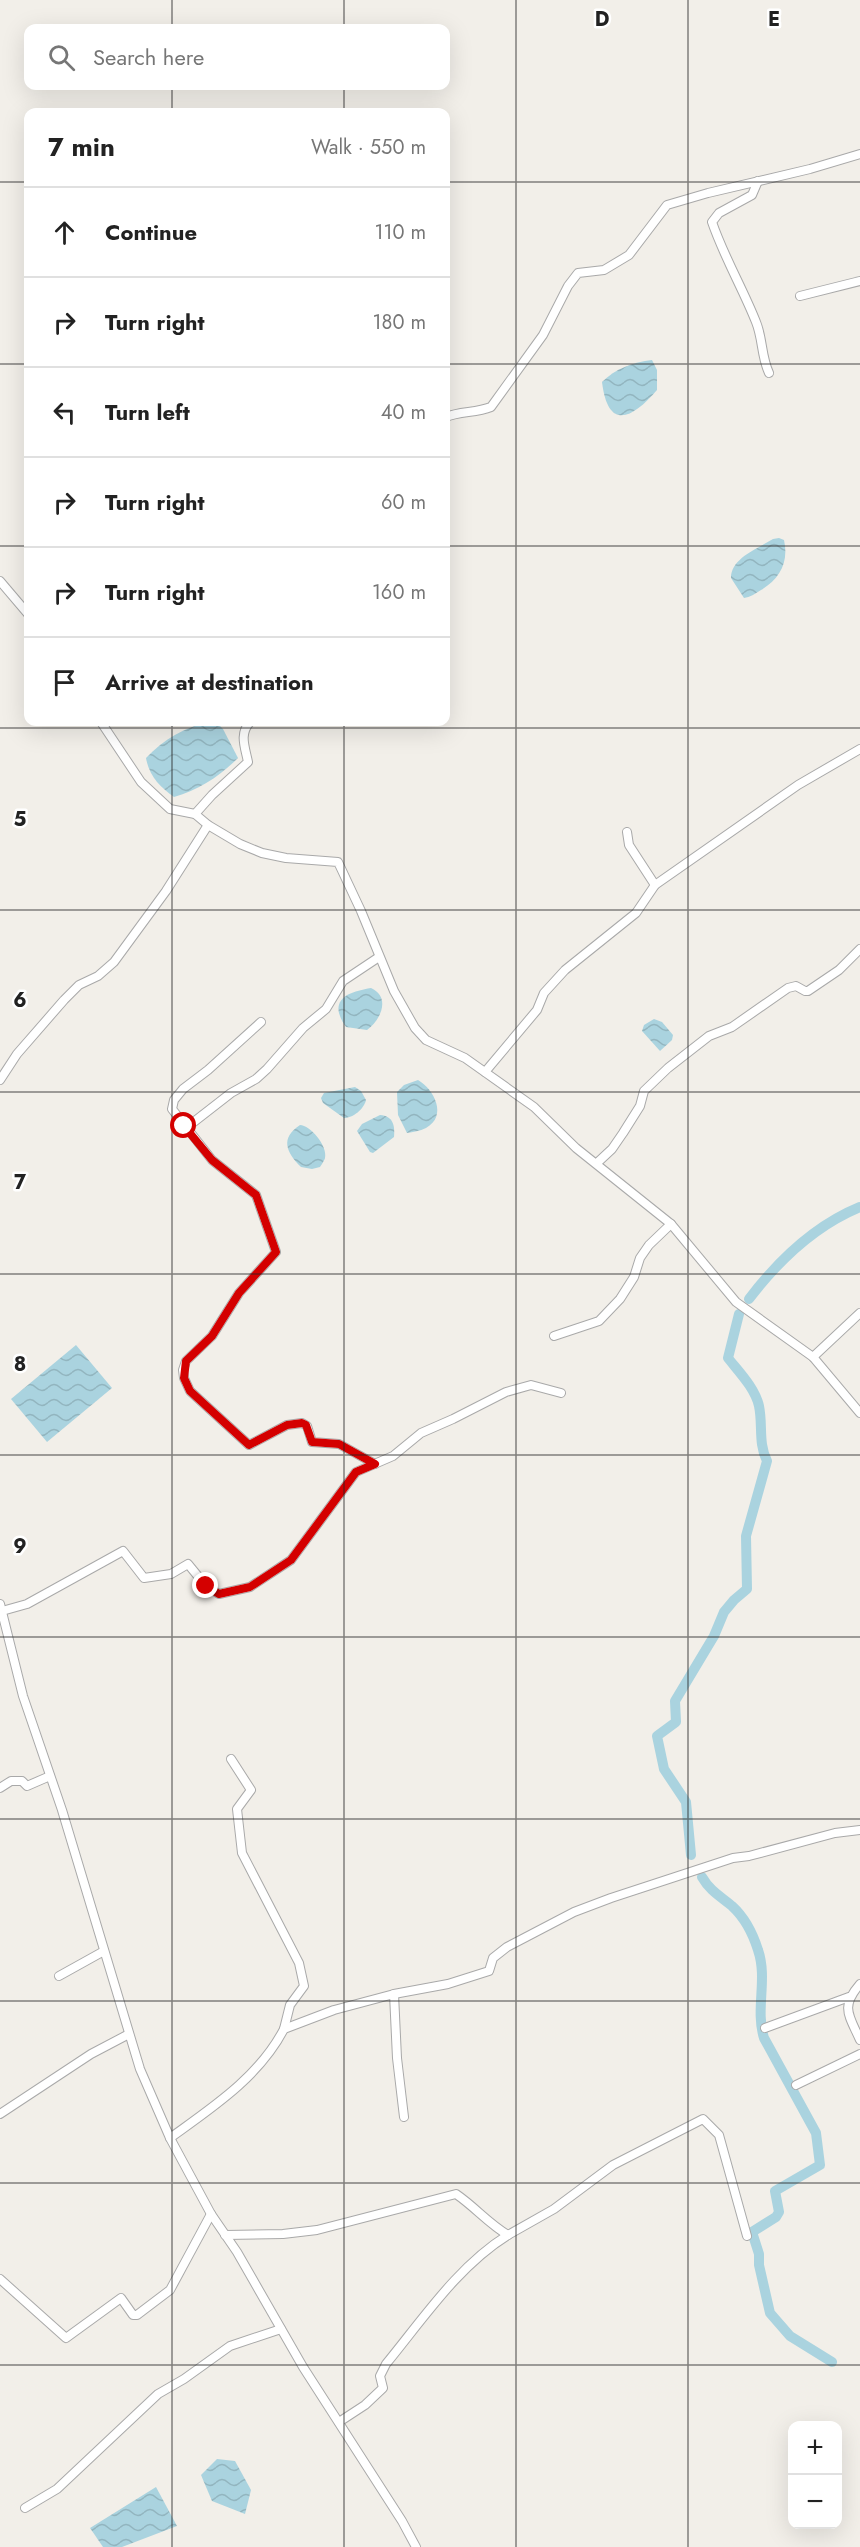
<!DOCTYPE html>
<html lang="en">
<head>
<meta charset="utf-8">
<style>
	body { margin:0; font-family:Jost,sans-serif; background:#f6f6f6; color:#222 }
	.controls { position:absolute; right:18px; bottom:18px; display:grid; overflow:hidden; border-radius:12px; box-shadow:0 6px 24px #0002 }
	.controls button { width:54px; height:54px; display:grid; place-items:center; padding:0; border:0; border-bottom:2px solid #e0e0e0; background:#fff; color:#222; font:30px sans-serif }
	.stop { position:absolute; width:18px; height:18px; margin:-14px; border:4px solid #d40000; border-radius:50%; background:#fff }
	.stop.end { background:#d40000; border-color:#fff; box-shadow:0 2px 6px #0008 }
	.list { margin:0; padding:0; list-style:none }
	h2 { display:flex; justify-content:space-between; align-items:center; height:78px; margin:0; padding:0 24px; font-size:26px }
	h2 small { font-size:20px; font-weight:400; color:#767676 }
	.list li { display:grid; grid-template-columns:39px 1fr auto; gap:18px; align-items:center; box-sizing:border-box; height:90px; padding:0 24px; border-top:2px solid #e0e0e0 }
	.list b { display:block; font-size:22px; white-space:nowrap }
	.list em { font-size:20px; font-style:normal; color:#767676 }
	.icon { flex:none; width:33px; height:33px; fill:none; stroke:currentColor; stroke-width:2; stroke-linecap:round; stroke-linejoin:round }
	.map { position:relative; flex:none; width:860px; height:2547px; overflow:hidden }
	.search { position:absolute; background:#fff; box-shadow:0 6px 24px #0002; left:24px; top:24px; width:426px; height:66px; display:flex; align-items:center; gap:15px; box-sizing:border-box; padding:0 21px; border-radius:12px; color:#767676; font-size:22px }
	.panel { position:absolute; background:#fff; box-shadow:0 6px 24px #0002; left:24px; top:108px; width:426px; height:618px; border-radius:12px }
	.map>svg:first-child { display:block }
</style>
</head>
<body>
<div class="map">
<svg width="860" height="2547" viewBox="0 0 860 2547">
	<defs>
		<pattern id="water-waves" width="16" height="10" patternUnits="userSpaceOnUse" patternTransform="scale(1.5)"><rect width="16" height="10" fill="#aad3df"/><path d="M0 5q4-4 8 0t8 0" fill="none" stroke="#92b5bf"/></pattern>
	</defs>
	<rect width="100%" height="100%" fill="#f2efe9"/>
	<g fill="url(#water-waves)">
		<path d="M 652,360 L 657,370 L 657,390 C 633,418 608,432 602,382 C 615,369 633,362 652,360 Z"/>
		<path d="M 779,538 L 784,540 C 789,562 780,579 761,590 C 755,594 750,597 744,598 L 731,578 C 731,558 757,549 773,539 Z"/>
		<path d="M 210,722 L 216,722 L 223,729 L 238,758 C 220,776 199,790 174,797 C 160,787 149,776 146,758 C 164,739 185,727 210,722 Z"/>
		<path d="M 371,988 C 391,997 381,1020 367,1030 L 346,1027 C 327,1000 347,992 371,988 Z"/>
		<polygon points="654,1019 662,1022 673,1035 672,1040 660,1051 642,1031 644,1025"/>
		<path d="M 418,1080 C 434,1089 448,1116 426,1128 C 420,1131 413,1132 407,1133 L 398,1115 L 397,1092 L 404,1085 Z"/>
		<path d="M 355,1087 L 361,1091 L 366,1100 C 364,1109 353,1118 344,1118 L 323,1103 L 321,1098 L 324,1093 Z"/>
		<path d="M 380,1115 C 393,1116 395,1125 394,1137 L 373,1153 L 370,1152 L 357,1131 L 362,1124 Z"/>
		<path d="M 300,1125 C 310,1125 328,1146 325,1158 C 325,1159 321,1166 320,1167 L 312,1169 L 301,1167 C 286,1152 280,1138 300,1125 Z"/>
		<polygon points="76,1345 112,1388 47,1442 11,1399"/>
		<polygon points="217,2459 235,2461 251,2490 245,2514 212,2501 201,2475"/>
		<polygon points="156,2487 177,2526 122,2547 103,2547 90,2528"/>
	</g>
	<g fill="none" stroke-linecap="round" stroke-linejoin="round">
		<g stroke="#aad3df" stroke-width="10">
			<path d="M 749,1299 C 778,1261 816,1225 860,1207"/>
			<path d="M 691,1855 L 686,1802 L 664,1769 L 657,1736 L 676,1722 L 675,1701 L 714,1636 L 724,1612 L 734,1600 L 747,1589 L 746,1536 L 767,1461 C 758,1443 763,1425 759,1406 C 755,1388 739,1372 728,1358 L 739,1314"/>
			<path d="M 702,1877 C 710,1891 720,1896 732,1906 C 744,1917 753,1934 758,1950 C 768,1979 755,2009 764,2038 L 816,2133 L 820,2165 L 775,2191 L 779,2212 L 776,2217 L 752,2232 L 759,2254 L 759,2265 L 770,2313 L 790,2336 L 832,2362"/>
		</g>
		<defs>
			<g id="minor">
				<path d="M 758,181 L 752,195 L 719,213 L 712,222 C 724,257 743,289 756,322 C 763,339 761,356 769,373"/>
				<polyline points="800,296 860,281"/>
				<path d="M 446,417 C 460,411 476,413 491,407 L 543,335 L 568,286 L 578,273 L 604,270 L 629,255 L 667,205 L 708,193 L 810,169 L 860,154"/>
				<polyline points="0,581 28,614"/>
				<polyline points="101,722 141,782 170,809 195,814 208,825 240,844 262,853 286,858 338,862 361,911 394,991 415,1028 426,1040 465,1058 534,1107 576,1148 671,1224 736,1302 813,1357 860,1413"/>
				<path d="M 195,814 L 212,795 L 248,762 C 245,747 239,734 250,722"/>
				<polyline points="655,885 798,785 860,749"/>
				<polyline points="261,1022 208,1070 183,1089 174,1100 172,1109 212,1160 256,1195 276,1252 239,1293 212,1336 186,1361 183,1370 184,1378 190,1391 249,1445 287,1425 302,1423 307,1426 312,1442 339,1444 375,1464"/>
				<polyline points="485,1072 537,1010 544,993 565,970 636,913 655,885 629,845 627,832"/>
				<polyline points="0,1080 17,1054 64,1000 79,985 98,976 114,962 166,891 208,825"/>
				<polyline points="186,1128 231,1093 256,1079 267,1069 303,1028 326,1009 343,981 379,957"/>
				<polyline points="597,1163 612,1149 623,1133 640,1106 644,1091 668,1068 709,1036 732,1027 788,988 796,986 805,991 808,991 839,970 860,949"/>
				<polyline points="554,1336 599,1321 620,1299 634,1277 640,1258 649,1245 671,1224"/>
				<polyline points="813,1357 860,1313"/>
				<polyline points="0,1604 23,1696 62,1810 140,2069 170,2138 211,2214 237,2252 303,2367 402,2521 416,2547"/>
				<polyline points="2,1611 27,1604 123,1551 144,1578 171,1574 188,1564 206,1586 219,1594 250,1587 291,1560 356,1472 393,1456 421,1433 453,1419 506,1392 531,1385 561,1393"/>
				<polyline points="231,1759 251,1790 237,1809 242,1853 299,1963 304,1986 290,2005 284,2029"/>
				<polyline points="0,1788 11,1781 22,1781 27,1786 50,1776"/>
				<polyline points="59,1976 104,1951"/>
				<path d="M 860,1984 C 840,2007 849,2015 860,2040"/>
				<polyline points="394,1994 397,2058 404,2117"/>
				<polyline points="765,2028 849,1997"/>
				<polyline points="796,2085 860,2054"/>
				<polyline points="0,2114 91,2054 129,2034"/>
				<path d="M 170,2138 C 213,2107 259,2077 284,2029 L 334,2010 L 394,1994 L 448,1984 L 489,1971 L 493,1958 L 507,1947 L 574,1912 L 611,1898 L 733,1858 L 749,1856 L 835,1833 L 860,1830"/>
				<path d="M 225,2235 L 283,2234 L 317,2230 L 456,2194 C 475,2207 489,2224 508,2235 L 554,2209 L 613,2165 L 703,2119 L 719,2135 L 747,2236"/>
				<polyline points="0,2279 66,2338 121,2298 133,2315 137,2315 170,2290 211,2214"/>
				<path d="M 339,2422 L 365,2405 L 383,2388 L 380,2376 L 386,2364 C 423,2319 458,2266 508,2235"/>
				<polyline points="25,2508 57,2489 158,2394 184,2379 230,2346 281,2329"/>
			</g>
		</defs>
		<use href="#minor" stroke="#a9a9a9" stroke-width="10"/>
		<use href="#minor" stroke="#fff" stroke-width="8"/>
	</g>
	<g fill="none" stroke-linecap="round" stroke-linejoin="round">
		<polyline stroke="#d40000" stroke-width="8" points="184,1126 212,1160 256,1195 276,1252 239,1293 212,1336 186,1361 184,1378 190,1391 249,1445 287,1425 302,1423 306,1425 312,1442 339,1444 375,1464 356,1472 291,1560 250,1587 219,1594 206,1586"/>
	</g>
	<path fill="none" stroke="#222" stroke-width="1.5" stroke-opacity="0.55" d="M 172,0 L 172,28M 344,0 L 344,28M 516,0 L 516,2547M 688,0 L 688,2547M 172,86 L 172,112M 344,86 L 344,112M 0,182 L 28,182M 446,182 L 860,182M 0,364 L 28,364M 446,364 L 860,364M 0,546 L 28,546M 446,546 L 860,546M 172,722 L 172,2547M 344,722 L 344,2547M 0,728 L 860,728M 0,910 L 860,910M 0,1092 L 860,1092M 0,1274 L 860,1274M 0,1455 L 860,1455M 0,1637 L 860,1637M 0,1819 L 860,1819M 0,2001 L 860,2001M 0,2183 L 860,2183M 0,2365 L 860,2365"/>
	<g font-size="20" text-anchor="middle" font-weight="bold" fill="#222" stroke="#fff" stroke-width="5" stroke-linejoin="round" paint-order="stroke">
		<text x="602" y="26">D</text>
		<text x="774" y="26">E</text>
		<text x="20" y="826">5</text>
		<text x="20" y="1007">6</text>
		<text x="20" y="1189">7</text>
		<text x="20" y="1371">8</text>
		<text x="20" y="1553">9</text>
	</g>
</svg>
<div class="controls">
<button>+</button>
<button>−</button>
</div>
<div class="stop" style="left:184px;top:1126px"></div>
<div class="stop end" style="left:206px;top:1586px"></div>
<div class="search"><svg class="icon" aria-label="search" viewBox="0 0 24 24"><circle cx="10" cy="10" r="6"/><path d="M15 15l6 6"/></svg>Search here</div>
<section class="panel">
<h2>7 min<small>Walk · 550 m</small></h2>
<ul class="list">
<li><svg class="icon" aria-label="ahead" viewBox="0 0 24 24"><path d="M12 20V5M6 11l6-6 6 6"/></svg><div><b>Continue</b></div><em>110 m</em></li>
<li><svg class="icon" aria-label="right" viewBox="0 0 24 24"><path d="M7 20v-9h11M14 6l5 5-5 5"/></svg><div><b>Turn right</b></div><em>180 m</em></li>
<li><svg class="icon" aria-label="left" viewBox="0 0 24 24"><path d="M17 20v-9H6M10 6l-5 5 5 5"/></svg><div><b>Turn left</b></div><em>40 m</em></li>
<li><svg class="icon" aria-label="right" viewBox="0 0 24 24"><path d="M7 20v-9h11M14 6l5 5-5 5"/></svg><div><b>Turn right</b></div><em>60 m</em></li>
<li><svg class="icon" aria-label="right" viewBox="0 0 24 24"><path d="M7 20v-9h11M14 6l5 5-5 5"/></svg><div><b>Turn right</b></div><em>160 m</em></li>
<li><svg class="icon" aria-label="arrive" viewBox="0 0 24 24"><path d="M6 21V4h12l-3 4 3 4H6"/></svg><div><b>Arrive at destination</b></div></li>
</ul>
</section>
</div>
</body>
</html>
